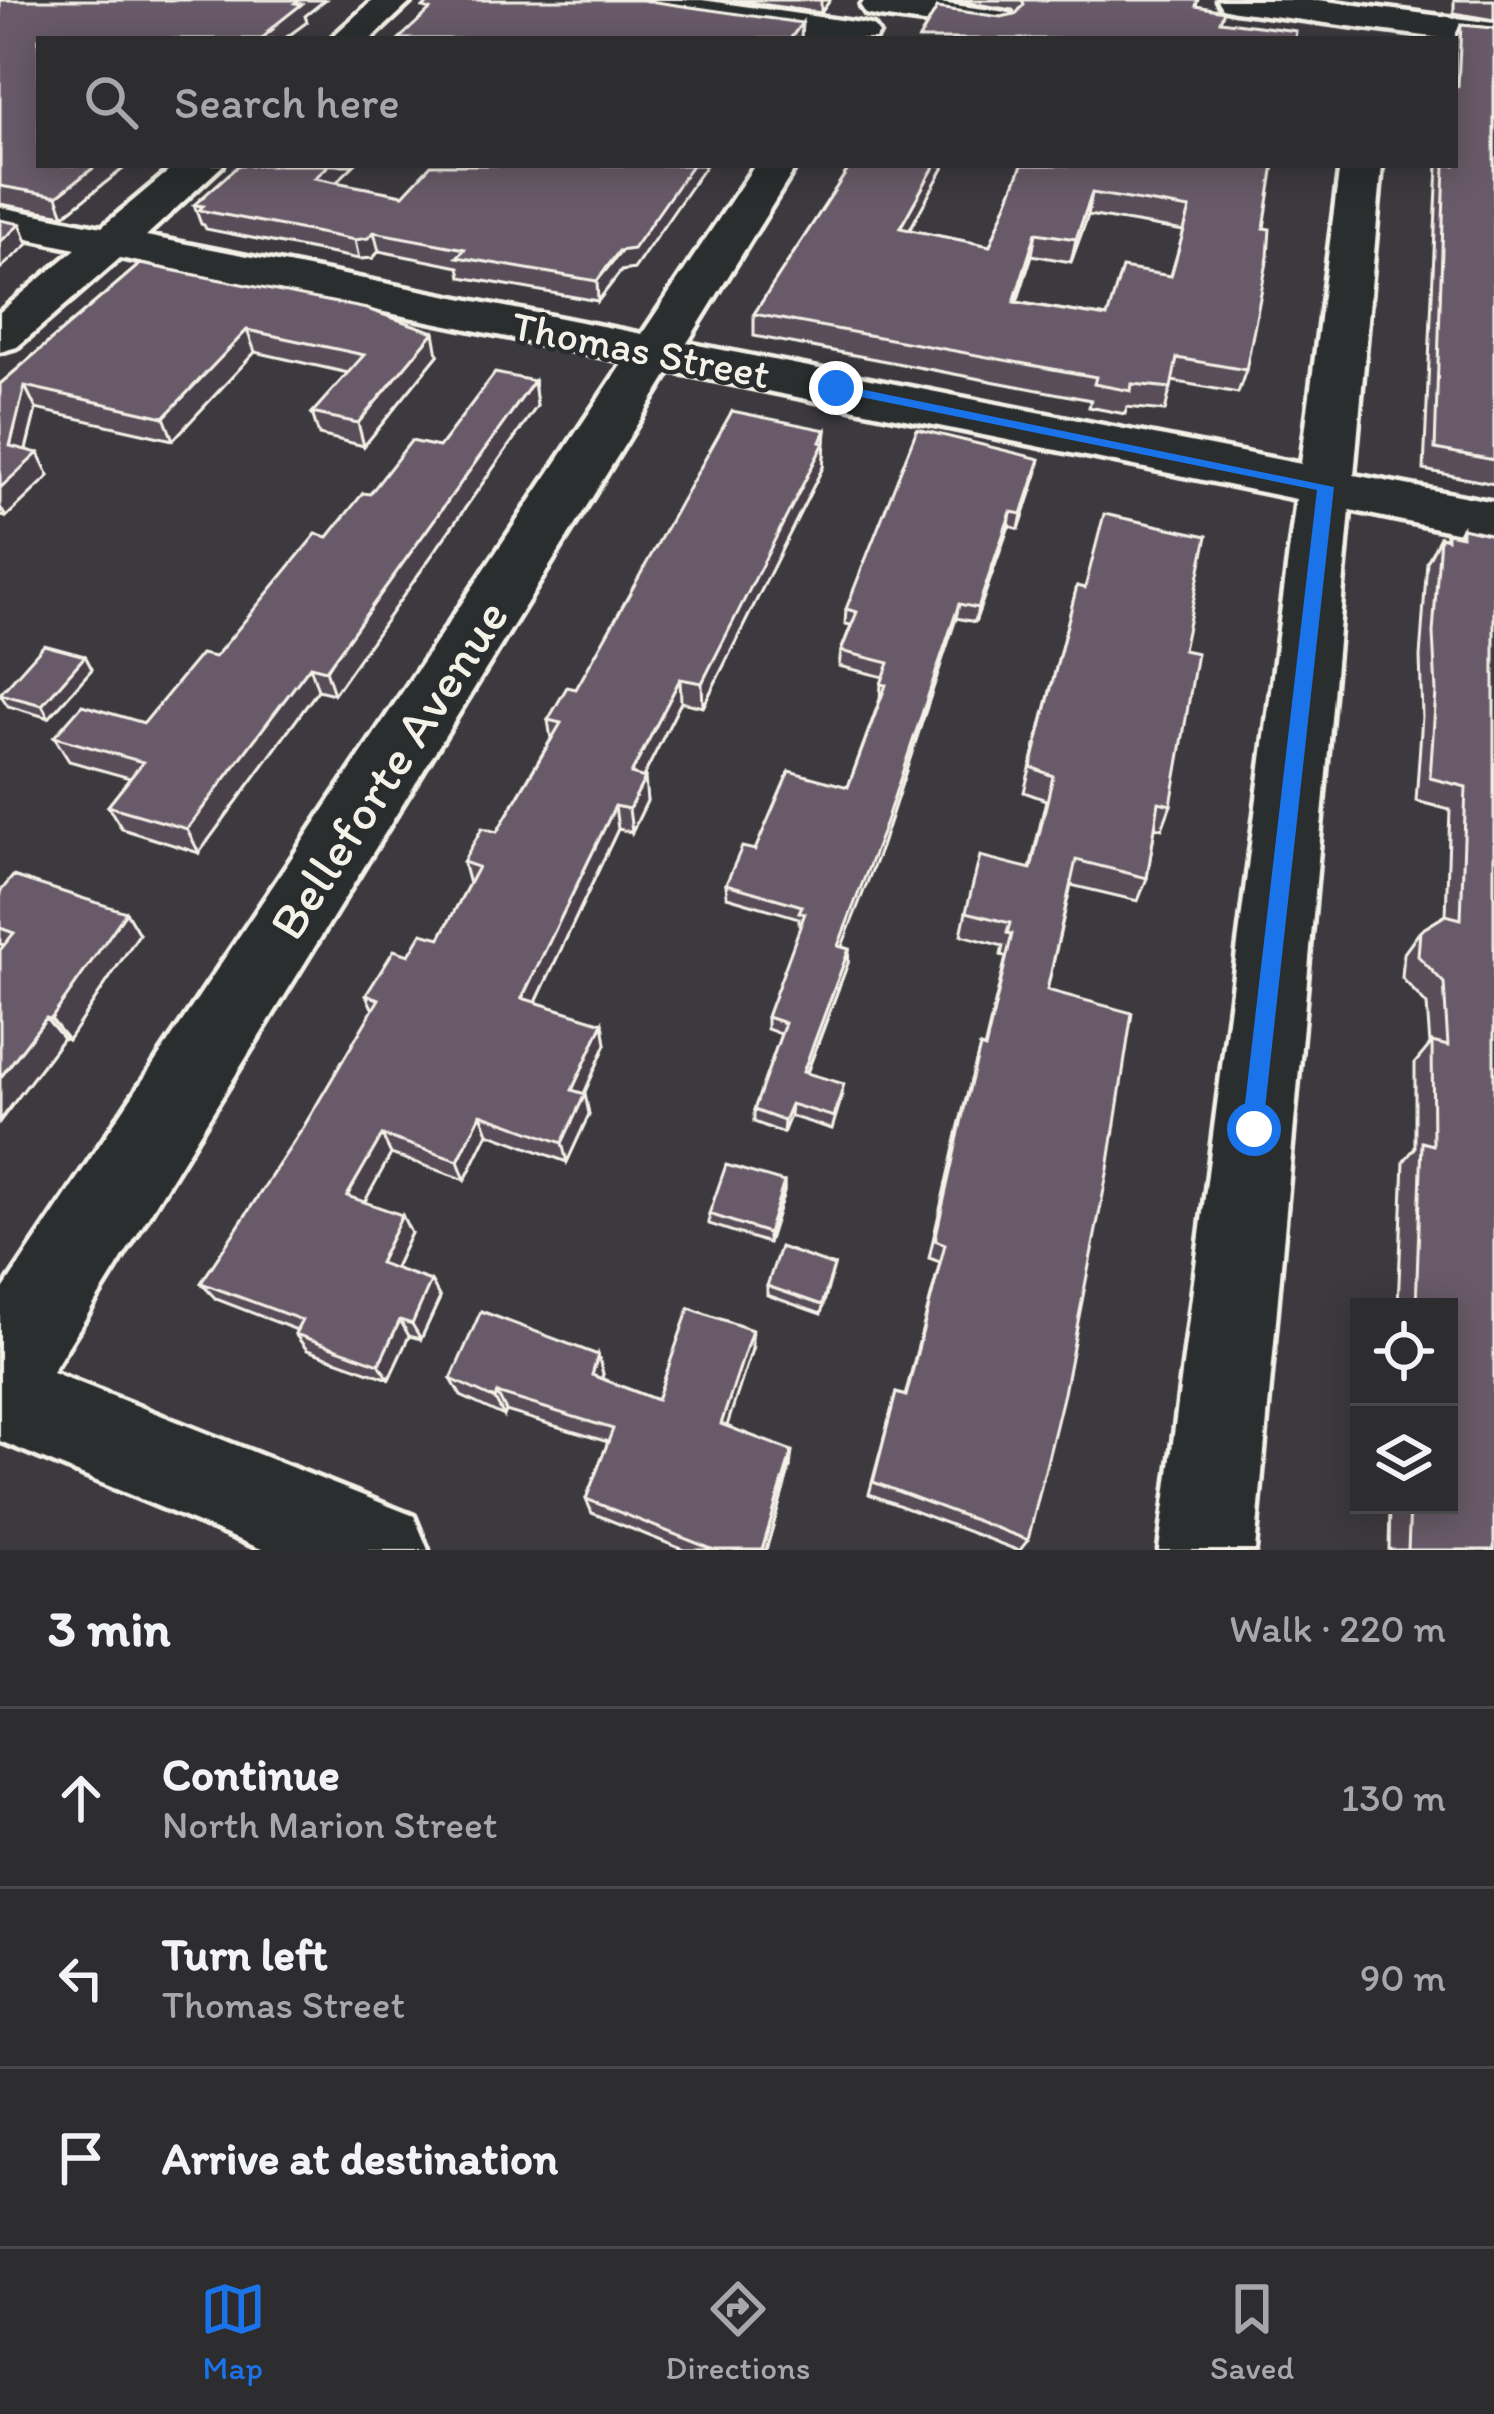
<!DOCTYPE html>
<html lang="en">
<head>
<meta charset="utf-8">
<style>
	body { margin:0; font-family:Itim,sans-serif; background:#39383b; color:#f1f3f6 }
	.controls { position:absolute; right:36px; bottom:36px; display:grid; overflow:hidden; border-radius:0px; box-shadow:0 6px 30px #0003 }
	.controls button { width:108px; height:108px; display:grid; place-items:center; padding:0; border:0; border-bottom:3px solid #48484b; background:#2d2c2f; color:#f1f3f6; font:60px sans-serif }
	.stop { position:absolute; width:36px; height:36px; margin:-27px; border:9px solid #1a73e8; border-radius:50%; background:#fff }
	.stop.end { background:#1a73e8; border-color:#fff; box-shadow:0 3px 12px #0008 }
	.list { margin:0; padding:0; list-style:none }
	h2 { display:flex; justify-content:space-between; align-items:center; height:156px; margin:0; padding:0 48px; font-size:51px }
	h2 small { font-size:39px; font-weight:400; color:#a7a7aa }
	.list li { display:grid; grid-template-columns:78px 1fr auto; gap:36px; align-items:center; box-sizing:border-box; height:180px; padding:0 48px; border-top:3px solid #48484b }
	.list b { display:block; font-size:45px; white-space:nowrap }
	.list p { margin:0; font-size:39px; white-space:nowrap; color:#a7a7aa }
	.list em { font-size:39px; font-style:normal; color:#a7a7aa }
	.icon { flex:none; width:66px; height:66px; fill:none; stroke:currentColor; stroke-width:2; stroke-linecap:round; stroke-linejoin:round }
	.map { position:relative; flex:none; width:1494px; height:1550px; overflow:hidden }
	.search { position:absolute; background:#2d2c2f; box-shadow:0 6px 30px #0003; left:36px; right:36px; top:36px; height:132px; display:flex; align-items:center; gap:30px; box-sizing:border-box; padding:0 42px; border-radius:0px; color:#a7a7aa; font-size:45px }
	.sheet { height:696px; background:#2d2c2f }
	nav { display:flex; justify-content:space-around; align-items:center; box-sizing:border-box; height:168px; border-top:3px solid #48484b; background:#2d2c2f; font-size:33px; color:#a7a7aa }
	nav a { display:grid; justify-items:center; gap:6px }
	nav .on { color:#1a73e8 }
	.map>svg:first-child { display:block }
</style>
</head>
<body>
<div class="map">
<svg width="1494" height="1550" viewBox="0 0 1494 1550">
	<rect width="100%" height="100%" fill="#3c3a3f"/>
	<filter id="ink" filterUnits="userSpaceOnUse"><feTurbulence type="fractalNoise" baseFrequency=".00833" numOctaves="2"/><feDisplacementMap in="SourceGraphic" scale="24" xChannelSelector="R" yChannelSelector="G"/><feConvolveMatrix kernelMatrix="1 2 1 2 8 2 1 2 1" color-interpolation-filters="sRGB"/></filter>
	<g filter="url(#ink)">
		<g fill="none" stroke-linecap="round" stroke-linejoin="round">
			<defs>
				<g id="minor">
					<polygon points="373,0 413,0 371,39 330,39"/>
					<polygon points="609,0 702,0 860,23 873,26 879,34 875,39 818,39 627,11 614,8"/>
					<polygon points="865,0 916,0 999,11 1012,14 1017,22 1012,30 999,33 879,17 866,14 861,6"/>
					<polygon points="1217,0 1318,0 1494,23 1494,45 1235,11 1222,8"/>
					<polygon points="176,165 223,165 146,236 642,334 755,165 797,165 687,343 1301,464 1340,165 1382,165 1354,475 1494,502 1494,540 1350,510 1255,1550 1159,1550 1296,499 670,371 52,1372 414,1516 428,1550 264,1550 0,1441 0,1294 624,361 120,258 17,347 0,352 0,312 76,249 0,233 0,207 102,227"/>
				</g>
			</defs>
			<use href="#minor" stroke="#f4f1e8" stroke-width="9"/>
			<use href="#minor" fill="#2a2d2e" fill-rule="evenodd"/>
		</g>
		<g fill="#594d59" stroke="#f4f1e8" stroke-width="3" fill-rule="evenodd">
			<polygon points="0,0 305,16 307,22 284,39 39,39 39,165 128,165 64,215 0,204"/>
			<polygon points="733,0 830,0 821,13"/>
			<polygon points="952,0 1198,0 1001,17 1015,14 1013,10"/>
			<polygon points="1454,0 1494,0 1494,20 1454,13"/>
			<polygon points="1461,25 1494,28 1494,484 1424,470 1438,165 1455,165 1455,39"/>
			<polygon points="354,165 336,182 634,269 621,271 598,301 461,277 459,267 379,251 373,258 359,259 206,229 204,225 201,224 194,205"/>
			<path d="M 851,165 L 945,165 L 909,230 L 990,246 L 1022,165 L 1264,228 L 1246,370 L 1238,393 L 1172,381 L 1165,411 L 1127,407 L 1125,414 L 1089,407 L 1091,400 L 754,336 L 754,314 ZM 1088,215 L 1184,231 L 1171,276 L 1107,317 L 1017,302 L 1032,255 L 1071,262 Z"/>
			<polygon points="140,264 438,355 364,446 319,435 312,413 348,373 255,352 173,440 36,409 26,450 49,476 6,517 0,516 0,384"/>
			<polygon points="534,381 537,406 334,694 318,690 199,853 122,829 108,806 130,778 69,761 54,737 144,723 215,657 370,494"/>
			<polygon points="826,430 823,467 703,707 681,702 643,777 647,801 632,832 618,829 536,1002 606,1044 584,1094 589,1114 567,1162 488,1133 465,1180 391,1154 364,1202 411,1233 394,1269 440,1298 421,1339 409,1336 389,1379 307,1350 295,1334 297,1330 216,1299 201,1283 303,1128 373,1010 366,995 409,955 440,938 469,884 463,862 497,832 551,739 548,720"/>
			<polygon points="1037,474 1019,529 1009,526 975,622 956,618 881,847 841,947 849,949 848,963 807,1073 842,1096 832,1129 790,1116 783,1133 754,1122 754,1110 781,1034 767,1029 767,1017 801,926 799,925 799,918 727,897 726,884 755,850 848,787 880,699 881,684 884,677 839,666 841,651 851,625 845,624 846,609"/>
			<polygon points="1462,528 1494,1550 1389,1550 1390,1505 1449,1505 1449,1307 1398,1307 1404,1161 1415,1148 1415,1063 1430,1045 1427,1005 1402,978 1404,953 1420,931 1446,915 1450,810 1416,801 1422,716 1420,657 1427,562 1440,537 1445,538 1447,533 1458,535"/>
			<polygon points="1077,586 1183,650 1171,805 1162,829 1155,827 1147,878 1138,901 1071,885 1047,990 1028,1540 1020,1550 1017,1550 869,1494 896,1393 905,1396 940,1262 929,1258 959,1125 980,1047 984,1049 1006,957 1001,955 1003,946 961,935 966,912 1030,869 1046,800 1024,792"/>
			<polygon points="85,656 92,669 49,718 8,706 0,694"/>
			<polygon points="0,892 126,912 139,934 68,1040 63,1038 0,1121 4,945 0,944"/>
			<polygon points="784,1182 784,1192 768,1243 709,1224 709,1214"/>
			<polygon points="834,1266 821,1314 767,1295 767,1286"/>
			<polygon points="752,1349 726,1426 790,1467 766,1550 684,1550 592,1513 586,1499 608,1442 506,1411 504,1416 461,1396 451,1379 598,1355 603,1374 602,1379 657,1400"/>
		</g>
		<g fill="#483f49" stroke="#f4f1e8" stroke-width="3">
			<polygon points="299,0 325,0 305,16 307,22 284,39 261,39"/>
			<polygon points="821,0 830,0 821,13"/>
			<polygon points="802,23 801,39 790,39"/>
			<polygon points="97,165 128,165 64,215 57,196"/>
			<polygon points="329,165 354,165 320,198 315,178"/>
			<polygon points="692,165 706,165 634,269 621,271 598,301 597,281"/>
			<polygon points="935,165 945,165 898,251 900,228"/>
			<polygon points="1092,193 1088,215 1071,262 1076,239"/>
			<polygon points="20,224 28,244 0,269 0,242"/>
			<polygon points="374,232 379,251 373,258 359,259 355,240"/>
			<polygon points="1036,233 1032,255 1010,324 1014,302"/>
			<polygon points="247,330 255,352 173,440 164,417"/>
			<polygon points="434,332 438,355 364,446 358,423"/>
			<polygon points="534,381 537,406 334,694 326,670"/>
			<polygon points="25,386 36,409 21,469 38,453 49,476 6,517 0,507 0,488"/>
			<polygon points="826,430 823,467 703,707 702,683"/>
			<polygon points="1040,459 1037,474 1019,529 1022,514"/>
			<polygon points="1011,512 1009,526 975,622 978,608"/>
			<polygon points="959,604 956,618 881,847 837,959 838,946"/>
			<polygon points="85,656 92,669 49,718 42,705"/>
			<polygon points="310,666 318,690 199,853 187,829"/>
			<polygon points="680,679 681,702 633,797 631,774"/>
			<polygon points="645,778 647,801 632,832 629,809"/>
			<polygon points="615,806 618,829 528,1019 522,998"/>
			<polygon points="126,912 139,934 68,1040 51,1019"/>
			<polygon points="849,949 848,963 802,1084 803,1072"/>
			<polygon points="46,1018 63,1038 0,1121 0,1078"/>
			<polygon points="603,1023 606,1044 577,1109 572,1090"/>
			<polygon points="585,1094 589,1114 567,1162 562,1143"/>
			<polygon points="791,1104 790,1116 783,1133 784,1121"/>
			<polygon points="481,1114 488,1133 465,1180 458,1161"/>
			<polygon points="382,1135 391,1154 358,1214 347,1196"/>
			<polygon points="784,1182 784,1192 768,1243 768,1233"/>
			<polygon points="402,1215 411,1233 389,1280 379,1263"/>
			<polygon points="431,1281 440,1298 421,1339 412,1324"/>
			<polygon points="400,1320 409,1336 389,1379 379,1364"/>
			<polygon points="752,1330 752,1349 722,1441 721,1424"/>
			<polygon points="598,1355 603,1374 597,1393 592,1375"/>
			<polygon points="497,1393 506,1411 504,1416 495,1399"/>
			<polygon points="792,1451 790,1467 766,1550 762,1550"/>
		</g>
		<g fill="#675a68" stroke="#f4f1e8" stroke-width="3" fill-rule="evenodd">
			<polygon points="0,0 299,0 295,3 302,4 269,30 272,30 261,39 39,39 39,165 97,165 57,196 0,186"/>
			<polygon points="431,0 642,0 802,23 790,39 399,39 430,10 423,8"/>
			<polygon points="1022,0 1198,0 1196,6 1224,11 1220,21 1296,31 1295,39 919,39 937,8 1001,17 1016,14 1024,4"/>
			<polygon points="1461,25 1494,28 1494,460 1435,449 1445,165 1455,165 1455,85 1458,86"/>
			<polygon points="239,165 329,165 315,178 403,195 431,165 692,165 633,249 619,251 597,281 457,257 465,249 374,232 368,238 355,240 199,210 203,206 194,205"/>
			<path d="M 851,165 L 935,165 L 900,228 L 990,246 L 1022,165 L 1274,165 L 1264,228 L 1270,229 L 1268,257 L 1246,370 L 1177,358 L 1171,388 L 1132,384 L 1131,391 L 1094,384 L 1096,377 L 754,314 ZM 1092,193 L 1190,209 L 1171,276 L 1122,268 L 1107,317 L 1014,302 L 1036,233 L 1076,239 Z"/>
			<polygon points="0,220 20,224 0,242"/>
			<polygon points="140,264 367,309 434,332 358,423 312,413 364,355 247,330 164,417 25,386 10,446 38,453 0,488 0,384"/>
			<polygon points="495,373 534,381 326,670 310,666 187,829 108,806 143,762 54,737 82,705 144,723 201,654 215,657 316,534 328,537 363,493 370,494 411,441 439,447"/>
			<polygon points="732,411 826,430 820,442 824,443 702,683 680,679 631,774 645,778 629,809 615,806 522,998 603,1023 572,1090 585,1094 562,1143 481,1114 458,1161 382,1135 347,1196 402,1215 379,1263 431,1281 412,1324 400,1320 379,1364 295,1334 302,1320 201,1283 303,1128 379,999 366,995 394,950 409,955 422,933 440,938 478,867 463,862 482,828 497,832 561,723 548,720 567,687 576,689"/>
			<polygon points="917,429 1040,459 1022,514 1011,512 978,608 959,604 882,833 838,946 849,949 803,1072 844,1084 834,1117 791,1104 784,1121 754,1110 785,1023 767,1017 805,913 799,912 802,906 726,884 742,847 755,850 789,771 848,787 886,685 881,684 889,663 841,651 857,612 846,609"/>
			<polygon points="1104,514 1207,536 1183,650 1197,653 1181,748 1171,805 1159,802 1147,878 1076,860 1047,990 1132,1013 1108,1169 1064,1393 1028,1540 873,1482 896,1393 906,1396 945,1244 935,1240 965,1105 980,1047 985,1049 1012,934 1007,933 1010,923 966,912 980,856 1031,869 1053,776 1031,767 1077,586 1085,588"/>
			<polygon points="1462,528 1494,535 1494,1550 1408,1550 1410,1505 1449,1505 1449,1307 1416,1307 1422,1142 1433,1145 1432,1042 1448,1046 1444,983 1418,956 1420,931 1446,915 1461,919 1466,787 1430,778 1436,692 1433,633 1440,537 1447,539 1447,533 1462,536"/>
			<polygon points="44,645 85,656 42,705 0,694"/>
			<polygon points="13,876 126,912 51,1019 46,1018 0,1078 0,950 14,933 0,928 0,892"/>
			<polygon points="726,1165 784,1182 768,1233 709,1214"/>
			<polygon points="780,1247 834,1266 822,1305 767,1286"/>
			<polygon points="689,1308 752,1330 721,1424 792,1451 762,1550 714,1550 586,1499 613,1429 497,1393 495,1399 451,1379 481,1311 598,1355 592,1375 657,1400"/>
		</g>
	</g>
	<polygon fill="#1a73e8" points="836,384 1334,487 1262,1136 1254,1140 1242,1129 1317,490 831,391 831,385"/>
	<g text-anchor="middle" stroke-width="9" stroke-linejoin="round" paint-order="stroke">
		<g font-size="42" fill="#f4f1e8" stroke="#2a2d2e">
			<text transform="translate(641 349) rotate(11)" y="15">Thomas Street</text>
		</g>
		<g font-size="51" fill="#f4f1e8" stroke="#2a2d2e">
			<text transform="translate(388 769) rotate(-57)" y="18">Belleforte Avenue</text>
		</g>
	</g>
</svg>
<div class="controls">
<button><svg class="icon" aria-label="locate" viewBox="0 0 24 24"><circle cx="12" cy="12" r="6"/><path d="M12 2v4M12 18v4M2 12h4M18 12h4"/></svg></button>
<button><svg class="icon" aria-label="layers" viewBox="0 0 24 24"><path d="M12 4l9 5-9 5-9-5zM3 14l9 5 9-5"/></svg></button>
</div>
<div class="stop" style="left:1254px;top:1129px"></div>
<div class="stop end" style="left:836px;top:388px"></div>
<div class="search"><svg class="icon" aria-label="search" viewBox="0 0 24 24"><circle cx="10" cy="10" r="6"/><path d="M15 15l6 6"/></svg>Search here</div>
</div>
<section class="sheet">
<h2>3 min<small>Walk · 220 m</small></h2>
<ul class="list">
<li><svg class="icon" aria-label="ahead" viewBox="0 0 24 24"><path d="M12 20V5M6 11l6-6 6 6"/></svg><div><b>Continue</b><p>North Marion Street</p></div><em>130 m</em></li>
<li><svg class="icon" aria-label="left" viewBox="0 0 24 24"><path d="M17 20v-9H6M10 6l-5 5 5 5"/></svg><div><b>Turn left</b><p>Thomas Street</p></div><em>90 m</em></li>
<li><svg class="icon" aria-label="arrive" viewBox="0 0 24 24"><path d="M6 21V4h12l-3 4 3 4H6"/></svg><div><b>Arrive at destination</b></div></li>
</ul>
</section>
<nav>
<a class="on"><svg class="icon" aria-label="map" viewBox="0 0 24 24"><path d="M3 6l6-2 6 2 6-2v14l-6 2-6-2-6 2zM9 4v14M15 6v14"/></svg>Map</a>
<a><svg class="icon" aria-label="directions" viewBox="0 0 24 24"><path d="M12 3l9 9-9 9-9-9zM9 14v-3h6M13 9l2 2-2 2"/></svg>Directions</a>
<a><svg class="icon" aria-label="saved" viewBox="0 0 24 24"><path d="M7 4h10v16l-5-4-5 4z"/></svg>Saved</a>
</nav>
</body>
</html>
